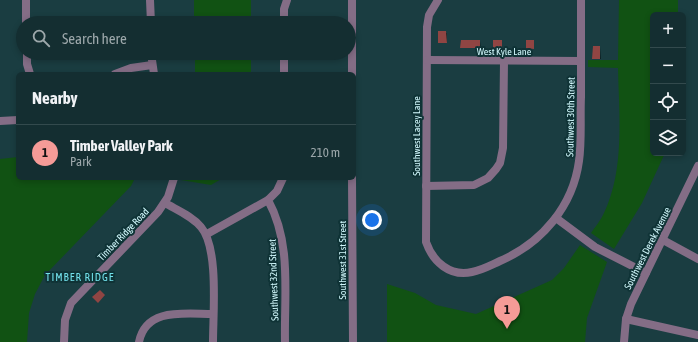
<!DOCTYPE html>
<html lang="en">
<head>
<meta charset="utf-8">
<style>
	body { margin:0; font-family:"Asap Condensed",sans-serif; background:#213a3d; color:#f1f3f6 }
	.controls { position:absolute; right:12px; top:12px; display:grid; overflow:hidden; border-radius:6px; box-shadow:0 2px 6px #0003 }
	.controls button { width:36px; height:36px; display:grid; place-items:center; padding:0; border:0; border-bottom:1px solid #334a4d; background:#142e31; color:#f1f3f6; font:20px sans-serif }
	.you { position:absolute; left:372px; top:220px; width:14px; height:14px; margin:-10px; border:3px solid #fff; border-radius:50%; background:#1a73e8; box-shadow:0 0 0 6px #1a73e833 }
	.badge { display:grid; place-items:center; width:26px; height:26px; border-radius:50%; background:#f59b97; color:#111; font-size:13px; font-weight:700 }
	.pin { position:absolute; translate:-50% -33px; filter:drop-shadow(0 1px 2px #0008) }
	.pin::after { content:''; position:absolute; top:21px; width:14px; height:12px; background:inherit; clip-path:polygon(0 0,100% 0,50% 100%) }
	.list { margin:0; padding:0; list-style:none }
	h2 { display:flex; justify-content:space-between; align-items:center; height:52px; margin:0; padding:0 16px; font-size:17px }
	h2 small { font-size:13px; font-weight:400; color:#9da8ab }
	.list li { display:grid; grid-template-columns:26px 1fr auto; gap:12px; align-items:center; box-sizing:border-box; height:56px; padding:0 16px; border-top:1px solid #334a4d }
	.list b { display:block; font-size:15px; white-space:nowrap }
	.list p { margin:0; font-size:13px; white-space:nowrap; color:#9da8ab }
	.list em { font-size:13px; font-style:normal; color:#9da8ab }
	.icon { flex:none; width:22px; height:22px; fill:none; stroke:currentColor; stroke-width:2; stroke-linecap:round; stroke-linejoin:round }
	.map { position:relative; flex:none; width:698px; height:342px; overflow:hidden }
	.search { position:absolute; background:#142e31; box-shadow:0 2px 6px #0003; left:16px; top:16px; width:340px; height:44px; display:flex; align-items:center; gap:10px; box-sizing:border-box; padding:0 14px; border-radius:22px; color:#9da8ab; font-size:15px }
	.panel { position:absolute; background:#142e31; box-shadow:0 2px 6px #0003; left:16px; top:72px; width:340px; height:108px; border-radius:6px }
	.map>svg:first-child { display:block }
</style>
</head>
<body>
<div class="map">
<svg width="698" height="342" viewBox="0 0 698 342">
	<rect width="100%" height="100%" fill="#1a3d41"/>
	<g fill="#115213">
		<rect x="194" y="0" width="57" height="23"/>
		<path d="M 619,0 L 678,0 L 678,15 L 653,15 L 653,153 L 665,153 L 642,203 L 614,249 L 591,233 C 595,227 601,220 604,213 C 625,169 619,115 618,68 L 588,67 L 588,60 L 618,60 Z"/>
		<rect x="195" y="53" width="56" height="21"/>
		<polygon points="18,157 18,178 135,178 131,186 45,275 35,294 29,313 27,342 0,342 0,159"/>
		<polygon points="181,178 223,178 211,185 181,180"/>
		<polygon points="580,245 607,262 587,318 585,342 387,342 387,284 415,293 436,305 476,314 552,280 564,268"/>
	</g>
	<g fill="#0007">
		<polygon points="439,32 447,33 447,43 439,42"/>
		<polygon points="480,41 481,48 461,48"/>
		<polygon points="600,47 601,59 594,59"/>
	</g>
	<g fill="#904543">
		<polygon points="438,31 446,31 447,43 438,43"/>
		<polygon points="461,40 480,40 480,48 460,48"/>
		<polygon points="493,40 502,40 502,49 493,48"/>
		<polygon points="526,40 534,40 534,49 526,48"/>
		<polygon points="593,46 600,46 600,59 592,59"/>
		<polygon points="100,290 105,295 98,303 92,297"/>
	</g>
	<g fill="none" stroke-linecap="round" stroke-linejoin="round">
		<g stroke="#846d86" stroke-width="8">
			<polyline points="26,0 26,23"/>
			<polyline points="150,0 151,23"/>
			<polyline points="352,0 352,74"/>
			<path d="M 438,0 L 429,15 L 427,27 L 426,242 C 433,262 450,277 472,272 C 482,270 491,265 500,261 C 542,243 573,206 579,161 C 582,140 580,118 581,97 C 581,65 581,32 581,0"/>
			<polyline points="284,23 284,9 287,0"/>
			<polyline points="27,53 27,64 30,74"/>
			<polyline points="151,53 154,74"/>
			<polyline points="284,53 284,74"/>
			<polyline points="427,60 581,61"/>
			<polyline points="115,74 131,68 152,65"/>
			<polyline points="0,121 18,120"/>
			<path d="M 283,178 L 277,191 L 268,200 C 292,244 284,293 285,342"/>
			<polyline points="352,178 353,342"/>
			<polyline points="426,186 474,185 488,178 496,169 500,163 503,148 504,61"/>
			<path d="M 165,203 C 177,210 192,216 201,227 C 219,248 213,313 213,342"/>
			<polyline points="556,218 595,247 646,273"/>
			<polyline points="207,234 268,200"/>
			<polyline points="663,240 698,259"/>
			<polyline points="626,319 698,335"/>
			<polyline points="64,342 65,320 71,303 158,212 168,197 174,178"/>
			<path d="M 139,342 C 146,307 185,314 213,314"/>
			<polyline points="624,342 626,319 631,304 698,166"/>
		</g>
	</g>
	<g text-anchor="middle" stroke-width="4" stroke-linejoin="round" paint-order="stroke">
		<g font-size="10" fill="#d2f9fd" stroke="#0f3336">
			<text x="504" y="55">West Kyle Lane</text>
			<text transform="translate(570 117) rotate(-89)" y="4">Southwest 30th Street</text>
			<text transform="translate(416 136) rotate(-90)" y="4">Southwest Lacey Lane</text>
			<text transform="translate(123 234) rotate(-46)" y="4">Timber Ridge Road</text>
			<text transform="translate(647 248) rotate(-63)" y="4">Southwest Derek Avenue</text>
			<text transform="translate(342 260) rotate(-90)" y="4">Southwest 31st Street</text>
			<text transform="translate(273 280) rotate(-92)" y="4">Southwest 32nd Street</text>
		</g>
		<g font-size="11" letter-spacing="1" fill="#72e1eb" stroke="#0f3336">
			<text x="80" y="281">TIMBER RIDGE</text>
		</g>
	</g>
</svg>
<div class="controls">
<button>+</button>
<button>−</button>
<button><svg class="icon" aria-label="locate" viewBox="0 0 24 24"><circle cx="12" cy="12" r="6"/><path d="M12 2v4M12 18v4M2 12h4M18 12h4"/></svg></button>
<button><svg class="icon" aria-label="layers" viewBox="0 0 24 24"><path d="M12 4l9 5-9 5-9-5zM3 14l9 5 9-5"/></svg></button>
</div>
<div class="you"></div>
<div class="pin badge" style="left:507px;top:329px">1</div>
<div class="search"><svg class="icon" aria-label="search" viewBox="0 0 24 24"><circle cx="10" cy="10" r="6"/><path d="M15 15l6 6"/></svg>Search here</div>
<section class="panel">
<h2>Nearby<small></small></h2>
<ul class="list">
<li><span class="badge">1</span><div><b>Timber Valley Park</b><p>Park</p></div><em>210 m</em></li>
</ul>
</section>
</div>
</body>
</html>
